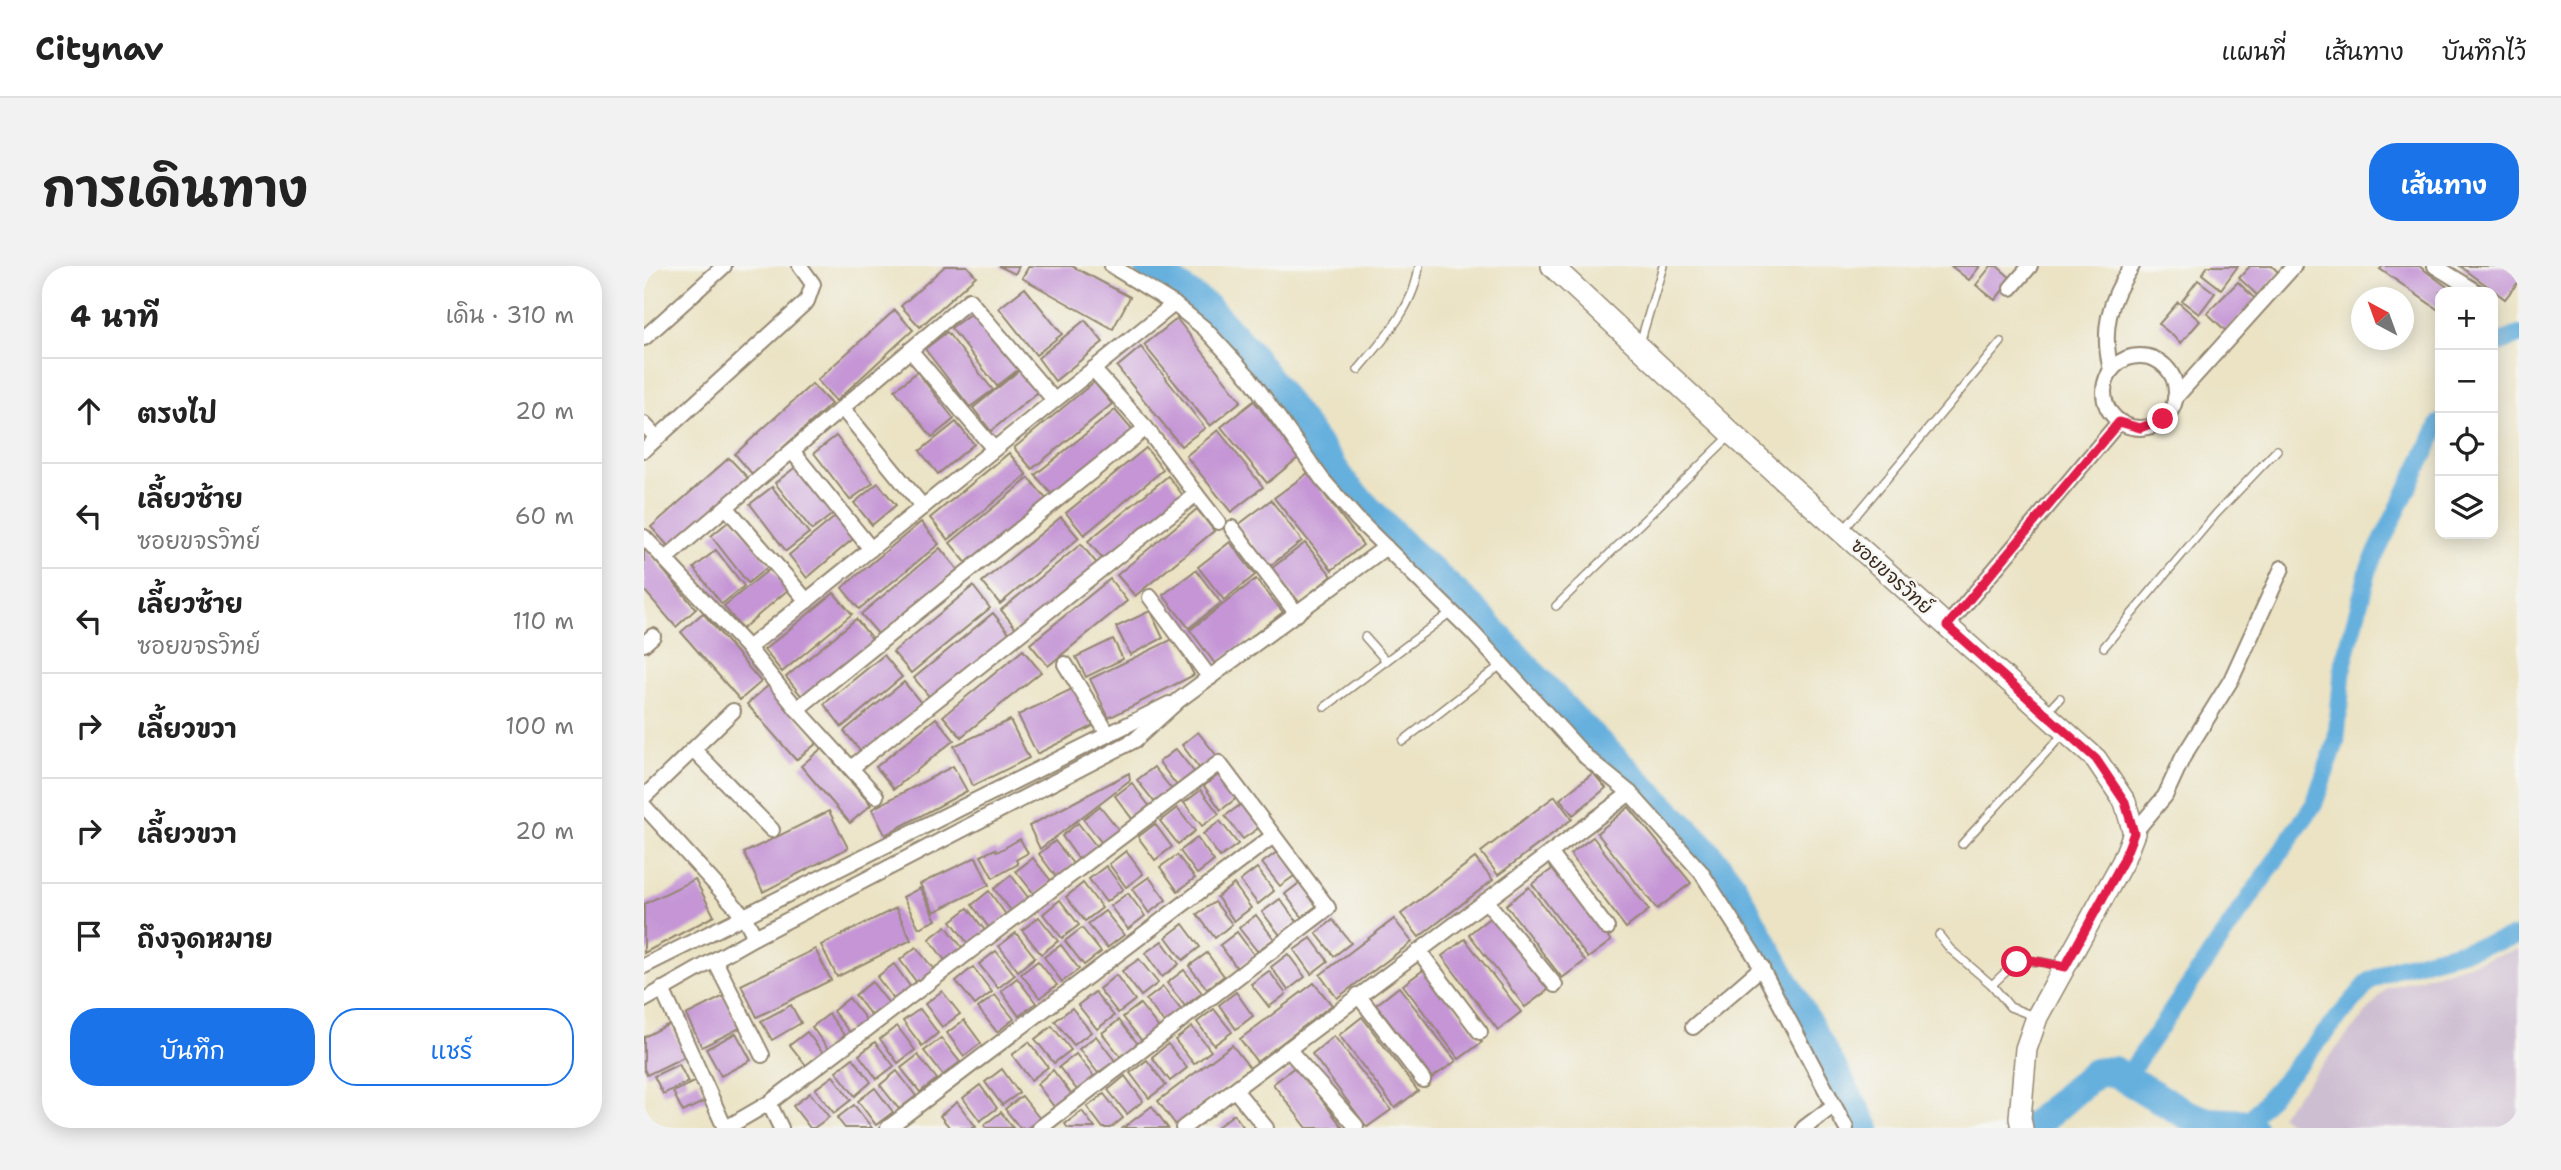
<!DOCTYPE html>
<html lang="th">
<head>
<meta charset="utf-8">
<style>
	body { margin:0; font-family:"Shantell Sans","Playpen Sans Thai",sans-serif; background:#f2f2f2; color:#222 }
	.controls { position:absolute; right:21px; top:21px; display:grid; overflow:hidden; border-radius:14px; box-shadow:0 4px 18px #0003 }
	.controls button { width:63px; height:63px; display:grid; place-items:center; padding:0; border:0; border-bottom:2px solid #e0e0e0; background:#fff; color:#222; font:35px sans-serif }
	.compass { position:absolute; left:1707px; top:21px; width:63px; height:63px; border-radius:50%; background:#fff; box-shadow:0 4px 18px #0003; rotate:319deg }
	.stop { position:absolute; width:21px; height:21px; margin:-16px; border:5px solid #e11d48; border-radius:50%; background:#fff }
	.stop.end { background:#e11d48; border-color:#fff; box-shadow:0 2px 7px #0008 }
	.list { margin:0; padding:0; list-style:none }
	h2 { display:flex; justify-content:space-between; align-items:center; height:91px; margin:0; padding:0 28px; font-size:30px }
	h2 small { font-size:23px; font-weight:400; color:#767676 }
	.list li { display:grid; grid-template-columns:46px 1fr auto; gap:21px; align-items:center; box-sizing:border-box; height:105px; padding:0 28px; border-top:2px solid #e0e0e0 }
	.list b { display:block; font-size:26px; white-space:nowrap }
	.list p { margin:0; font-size:23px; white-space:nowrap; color:#767676 }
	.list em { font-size:23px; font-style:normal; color:#767676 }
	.actions { display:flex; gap:14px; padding:21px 28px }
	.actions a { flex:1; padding:16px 0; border:2px solid #1a73e8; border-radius:28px; text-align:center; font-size:24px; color:#1a73e8 }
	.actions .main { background:#1a73e8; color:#fff }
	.icon { flex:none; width:38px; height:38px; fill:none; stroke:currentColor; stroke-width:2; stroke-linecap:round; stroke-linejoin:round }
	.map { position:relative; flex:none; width:1875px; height:862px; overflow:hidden; border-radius:28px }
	header { display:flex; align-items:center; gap:42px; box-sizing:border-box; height:98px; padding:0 35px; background:#fff; border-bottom:2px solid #e0e0e0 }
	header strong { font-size:33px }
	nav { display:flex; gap:38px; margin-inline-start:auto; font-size:24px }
	.intro { display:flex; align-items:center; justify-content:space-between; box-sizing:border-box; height:168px; padding:0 42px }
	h1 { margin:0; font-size:49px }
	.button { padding:18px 32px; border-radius:28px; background:#1a73e8; color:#fff; font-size:24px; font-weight:700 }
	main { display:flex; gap:42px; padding:0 42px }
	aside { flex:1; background:#fff; border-radius:28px; box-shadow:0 4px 18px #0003 }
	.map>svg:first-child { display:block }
</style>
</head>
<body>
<header>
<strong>Citynav</strong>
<nav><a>แผนที่</a><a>เส้นทาง</a><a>บันทึกไว้</a></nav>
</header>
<div class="intro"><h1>การเดินทาง</h1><a class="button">เส้นทาง</a></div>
<main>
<aside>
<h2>4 นาที<small>เดิน · 310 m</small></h2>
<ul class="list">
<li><svg class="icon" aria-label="ahead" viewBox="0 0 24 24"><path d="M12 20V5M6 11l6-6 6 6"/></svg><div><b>ตรงไป</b></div><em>20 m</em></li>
<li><svg class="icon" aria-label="left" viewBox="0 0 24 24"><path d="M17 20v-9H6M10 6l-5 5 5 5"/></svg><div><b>เลี้ยวซ้าย</b><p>ซอยขจรวิทย์</p></div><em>60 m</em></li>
<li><svg class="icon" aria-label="left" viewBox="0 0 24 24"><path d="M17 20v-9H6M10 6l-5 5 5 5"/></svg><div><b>เลี้ยวซ้าย</b><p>ซอยขจรวิทย์</p></div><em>110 m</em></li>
<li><svg class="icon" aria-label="right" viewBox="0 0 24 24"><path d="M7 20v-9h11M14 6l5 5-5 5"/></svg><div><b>เลี้ยวขวา</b></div><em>100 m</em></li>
<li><svg class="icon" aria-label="right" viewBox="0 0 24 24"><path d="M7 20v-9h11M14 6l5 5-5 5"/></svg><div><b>เลี้ยวขวา</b></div><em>20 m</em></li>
<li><svg class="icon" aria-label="arrive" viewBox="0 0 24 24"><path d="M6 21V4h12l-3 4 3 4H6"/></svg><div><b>ถึงจุดหมาย</b></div></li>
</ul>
<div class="actions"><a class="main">บันทึก</a><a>แชร์</a></div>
</aside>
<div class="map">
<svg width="1875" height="862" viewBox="0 0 1875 862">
	<rect width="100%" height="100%" fill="#f6f6f2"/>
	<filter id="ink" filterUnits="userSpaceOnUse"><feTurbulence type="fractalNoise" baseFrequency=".0143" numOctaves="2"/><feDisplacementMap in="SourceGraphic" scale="14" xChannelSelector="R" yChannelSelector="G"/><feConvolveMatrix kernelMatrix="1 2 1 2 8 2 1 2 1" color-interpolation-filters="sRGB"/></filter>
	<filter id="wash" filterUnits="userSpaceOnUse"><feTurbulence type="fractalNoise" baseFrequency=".00686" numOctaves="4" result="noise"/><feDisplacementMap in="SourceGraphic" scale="28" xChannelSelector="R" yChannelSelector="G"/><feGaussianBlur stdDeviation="1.57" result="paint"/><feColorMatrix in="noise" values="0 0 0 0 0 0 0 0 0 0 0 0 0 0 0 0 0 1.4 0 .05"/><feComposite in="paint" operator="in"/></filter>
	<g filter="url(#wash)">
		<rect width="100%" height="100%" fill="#ebe3c4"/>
		<polygon fill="#cebed1" points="1875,683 1875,862 1652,862 1636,849 1743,722"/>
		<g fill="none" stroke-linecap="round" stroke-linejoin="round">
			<g stroke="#66b0de" stroke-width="18">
				<polyline points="1849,79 1875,69"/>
				<polyline points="1483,810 1670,538 1692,476 1699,400 1725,302 1796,157"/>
				<polyline points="1602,858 1726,715 1752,702 1875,670"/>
			</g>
			<g stroke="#66b0de" stroke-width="30">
				<polyline points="504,0 563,42 608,91 704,223 760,281 826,341 927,451 1056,579 1087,619 1221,862"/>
				<polyline points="1387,862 1451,807 1469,805 1542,848 1564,856 1602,858 1607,862"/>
			</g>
		</g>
		<g id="blocks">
			<g fill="#c595d5">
				<polygon points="301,0 323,0 332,10 276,61 257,40"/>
				<polygon points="355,0 375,0 371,8"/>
				<polygon points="385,0 428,0 486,31 469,63 378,12"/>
				<polygon points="1307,0 1336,0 1325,14"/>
				<polygon points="1347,0 1353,0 1368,13 1351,34 1332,19"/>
				<polygon points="1564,0 1594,0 1577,23 1558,8"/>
				<polygon points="1606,0 1628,0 1635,7 1614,30 1595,12"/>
				<polygon points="1739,0 1775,0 1810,26 1796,26 1796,45 1736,3"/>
				<polygon points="1816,0 1862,0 1875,11 1875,15 1861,33"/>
				<polygon points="1554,14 1571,27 1555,48 1538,35"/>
				<polygon points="1594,16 1612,34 1582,65 1563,47"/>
				<polygon points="381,22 418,68 392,89 355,42"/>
				<polygon points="1534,36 1556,55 1537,77 1515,58"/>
				<polygon points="251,44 269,64 192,135 173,114"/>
				<polygon points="330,45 375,103 353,120 307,62"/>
				<polygon points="533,53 597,135 566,160 500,79"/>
				<polygon points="441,54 459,76 411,115 394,92"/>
				<polygon points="303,66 349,124 326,141 281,83"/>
				<polygon points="497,81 561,162 537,180 473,101"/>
				<polygon points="377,103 395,125 347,165 329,142"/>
				<polygon points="273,106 310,153 288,171 251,124"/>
				<polygon points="450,116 468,138 388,203 370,182"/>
				<polygon points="168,118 187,138 109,209 91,188"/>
				<polygon points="610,135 654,192 623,217 577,161"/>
				<polygon points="471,144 489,165 410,231 391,209"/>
				<polygon points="312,156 330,178 294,208 276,185"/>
				<polygon points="574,164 619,221 587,246 542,190"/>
				<polygon points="192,170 229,217 206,234 170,187"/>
				<polygon points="502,182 519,204 440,269 422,247"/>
				<polygon points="365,187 383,209 304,274 286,252"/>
				<polygon points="85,192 104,212 26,282 7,261"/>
				<polygon points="153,200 190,247 168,264 131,217"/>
				<polygon points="664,207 719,279 688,304 630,232"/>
				<polygon points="524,210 541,232 462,297 444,275"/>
				<polygon points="385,212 403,234 324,299 306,277"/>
				<polygon points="234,217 252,239 228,259 210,237"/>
				<polygon points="128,221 165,267 142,285 106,238"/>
				<polygon points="627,234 658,275 626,300 594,259"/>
				<polygon points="553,243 570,265 491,330 473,309"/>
				<polygon points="192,250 210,272 163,312 145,289"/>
				<polygon points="417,251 435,272 356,338 338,316"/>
				<polygon points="89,252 126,299 104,317 67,270"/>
				<polygon points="277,256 295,278 215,343 198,322"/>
				<polygon points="586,276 611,309 580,334 554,301"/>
				<polygon points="661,277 688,310 655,336 628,302"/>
				<polygon points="437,278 455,300 375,366 357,344"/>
				<polygon points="0,281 52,343 32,361 0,324"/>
				<polygon points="296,282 314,304 235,369 217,348"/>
				<polygon points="72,284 100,320 78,338 50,302"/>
				<polygon points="127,302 145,323 98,363 80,340"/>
				<polygon points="552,304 577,337 545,362 519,329"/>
				<polygon points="466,313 483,335 404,400 386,378"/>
				<polygon points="612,313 639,346 572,399 546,364"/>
				<polygon points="329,320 346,342 267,407 249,386"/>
				<polygon points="190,327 208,348 138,406 120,384"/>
				<polygon points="506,345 519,372 486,389 472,361"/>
				<polygon points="59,347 117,416 96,434 37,366"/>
				<polygon points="349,347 367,369 288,434 270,412"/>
				<polygon points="212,353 230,375 160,433 142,411"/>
				<polygon points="531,372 550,409 465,452 446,413"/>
				<polygon points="469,373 479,393 442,411 432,391"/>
				<polygon points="379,384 397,406 317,471 299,450"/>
				<polygon points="240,389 258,411 198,461 180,438"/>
				<polygon points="260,416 278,438 218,487 200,465"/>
				<polygon points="125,419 173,477 152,494 103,438"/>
				<polygon points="430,422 449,460 393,488 374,449"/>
				<polygon points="292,452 310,474 250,523 232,501"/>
				<polygon points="366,454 385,492 329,520 310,480"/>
				<polygon points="554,466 573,490 556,503 538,479"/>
				<polygon points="178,482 227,539 206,557 157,500"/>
				<polygon points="532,483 551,507 534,521 515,496"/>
				<polygon points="309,500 323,525 241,569 228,543"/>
				<polygon points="510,501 529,525 512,538 493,514"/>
				<polygon points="485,507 486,514 396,583 385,560"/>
				<polygon points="577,507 594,531 577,544 560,520"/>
				<polygon points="949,507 962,522 929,549 916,533"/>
				<polygon points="488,517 506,541 489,554 471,530"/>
				<polygon points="557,524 575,548 558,560 540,537"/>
				<polygon points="911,530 928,553 854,609 837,586"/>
				<polygon points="599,537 616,561 599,573 581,550"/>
				<polygon points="456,540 475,564 458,577 439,553"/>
				<polygon points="985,541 1047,617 1013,643 953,567"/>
				<polygon points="533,542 551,565 534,578 516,555"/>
				<polygon points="185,545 204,582 119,626 100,587"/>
				<polygon points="576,555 594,578 576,591 559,568"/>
				<polygon points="434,557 453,581 436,595 418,570"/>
				<polygon points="511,558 528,581 511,594 494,571"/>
				<polygon points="949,571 1005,644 982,662 926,588"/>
				<polygon points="553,572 570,595 553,608 536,585"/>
				<polygon points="376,573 384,587 372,594 374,598 349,612 337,590 351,583 353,586"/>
				<polygon points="411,575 430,599 413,612 395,588"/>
				<polygon points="636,584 653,608 636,620 618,597"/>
				<polygon points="482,585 499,608 482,621 465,598"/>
				<polygon points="533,589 551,612 534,625 516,601"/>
				<polygon points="332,591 345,619 290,646 276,618"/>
				<polygon points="389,592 408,616 391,629 372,605"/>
				<polygon points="831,592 849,614 775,671 757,648"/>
				<polygon points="462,600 479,623 462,636 445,613"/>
				<polygon points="911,601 967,675 944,692 888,618"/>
				<polygon points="613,602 630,625 614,638 596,615"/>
				<polygon points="367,609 386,634 369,647 350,623"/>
				<polygon points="505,611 522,634 505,647 488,623"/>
				<polygon points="51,613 70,650 0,687 0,638"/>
				<polygon points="658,615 675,638 658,651 641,628"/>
				<polygon points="439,617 458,642 441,655 422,631"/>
				<polygon points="590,618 607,642 590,655 573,631"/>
				<polygon points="885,621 941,695 918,712 862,639"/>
				<polygon points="276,622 292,654 275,662 259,631"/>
				<polygon points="345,625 363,650 346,663 328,639"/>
				<polygon points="484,627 501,650 484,663 466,640"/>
				<polygon points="636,633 653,656 636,669 618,646"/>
				<polygon points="416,634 435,659 418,672 399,648"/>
				<polygon points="571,636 588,658 571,672 553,648"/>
				<polygon points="252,642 267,674 193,711 177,679"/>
				<polygon points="324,642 342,666 325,679 307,655"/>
				<polygon points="461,645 480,669 463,682 444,658"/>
				<polygon points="612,649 630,673 613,685 595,662"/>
				<polygon points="848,650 904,724 881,741 825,668"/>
				<polygon points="395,651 414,675 397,688 378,664"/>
				<polygon points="750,653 768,676 693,732 676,709"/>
				<polygon points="689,654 707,677 690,690 672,667"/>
				<polygon points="539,658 556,681 539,694 522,671"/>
				<polygon points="302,660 320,684 303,697 285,673"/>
				<polygon points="438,662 457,686 440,699 421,675"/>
				<polygon points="593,666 610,689 593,702 576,679"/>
				<polygon points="372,667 391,691 374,705 355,680"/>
				<polygon points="667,672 684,695 667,708 650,684"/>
				<polygon points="821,673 877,746 854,764 798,690"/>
				<polygon points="518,675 535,698 518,711 501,687"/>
				<polygon points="417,679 435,703 418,716 400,691"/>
				<polygon points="272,681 291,705 274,718 256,694"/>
				<polygon points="171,683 187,714 113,751 97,719"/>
				<polygon points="352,685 371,709 354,722 335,698"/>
				<polygon points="563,687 580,710 563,723 545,700"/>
				<polygon points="644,688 661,711 644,724 627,701"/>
				<polygon points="495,693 514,717 497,730 478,705"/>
				<polygon points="394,695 413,719 396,732 377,708"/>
				<polygon points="250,698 268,723 252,736 233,711"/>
				<polygon points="329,701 348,726 331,739 312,715"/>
				<polygon points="782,702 838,776 815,793 759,719"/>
				<polygon points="540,704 558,727 541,740 523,717"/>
				<polygon points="625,705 642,728 625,741 607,718"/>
				<polygon points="472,709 491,734 474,747 455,723"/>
				<polygon points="373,712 392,737 375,750 357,725"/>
				<polygon points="228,716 247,740 230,753 211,729"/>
				<polygon points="670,717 688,739 613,796 596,773"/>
				<polygon points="519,721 538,745 521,758 502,734"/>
				<polygon points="755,721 812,795 788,812 732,739"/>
				<polygon points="298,725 316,748 298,761 281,738"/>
				<polygon points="451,726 470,750 453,763 434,739"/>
				<polygon points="592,726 609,750 592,763 575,739"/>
				<polygon points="351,729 370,753 353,766 334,742"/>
				<polygon points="80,730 96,762 58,781 42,749"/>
				<polygon points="205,732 224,756 208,769 189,745"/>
				<polygon points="496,738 515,762 498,775 479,751"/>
				<polygon points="147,739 157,757 128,774 117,755"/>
				<polygon points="428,742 447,766 430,779 411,755"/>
				<polygon points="276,743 294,767 278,780 259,755"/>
				<polygon points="570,743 588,766 570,779 553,756"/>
				<polygon points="185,748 203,773 186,786 168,761"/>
				<polygon points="718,751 774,825 751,842 695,769"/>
				<polygon points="320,754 337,777 320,790 303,767"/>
				<polygon points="475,754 494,778 477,791 458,767"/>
				<polygon points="25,758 42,790 3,809 0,803 0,771"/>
				<polygon points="253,760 271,784 254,797 236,773"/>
				<polygon points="408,760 427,784 410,797 391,773"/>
				<polygon points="548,761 567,785 550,798 531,774"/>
				<polygon points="163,766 181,790 165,803 146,779"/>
				<polygon points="92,767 107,794 77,810 62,783"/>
				<polygon points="452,770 471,795 454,807 435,783"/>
				<polygon points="690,770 747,844 723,861 668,788"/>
				<polygon points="297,772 316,796 299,809 280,785"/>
				<polygon points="231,776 250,800 233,813 215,789"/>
				<polygon points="385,776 404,801 387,814 368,789"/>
				<polygon points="524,778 543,802 526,815 508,791"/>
				<polygon points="588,779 606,802 532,859 514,835"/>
				<polygon points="432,788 451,812 434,825 415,801"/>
				<polygon points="274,789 293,813 276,826 257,802"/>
				<polygon points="209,792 227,816 211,830 192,805"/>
				<polygon points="503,794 522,819 505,832 486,807"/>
				<polygon points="35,798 44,816 19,828 10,810"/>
				<polygon points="652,800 699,862 663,862 629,818"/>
				<polygon points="358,803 375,827 358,839 341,816"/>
				<polygon points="409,804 428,829 411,842 393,818"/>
				<polygon points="253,805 272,830 255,843 236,819"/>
				<polygon points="189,810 207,834 190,847 171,823"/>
				<polygon points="481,810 499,835 483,848 464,824"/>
				<polygon points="54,814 63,834 39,846 29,826"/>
				<polygon points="336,819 353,842 336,855 319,832"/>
				<polygon points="231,822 249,846 232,859 214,835"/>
				<polygon points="166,827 185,851 170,862 166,862 149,840"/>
				<polygon points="460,828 479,852 467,862 459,862 443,841"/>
				<polygon points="378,830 396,853 383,862 376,862 361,843"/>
				<polygon points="313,836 332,861 330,862 306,862 296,850"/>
				<polygon points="210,839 228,862 201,862 193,852"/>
				<polygon points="508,840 524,862 479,862 495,850"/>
				<polygon points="438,845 451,862 424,862 421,858"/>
				<polygon points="357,846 369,862 342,862 340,859"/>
				<polygon points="590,848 600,862 572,862"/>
			</g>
		</g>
	</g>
	<g filter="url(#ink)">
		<use href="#blocks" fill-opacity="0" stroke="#938671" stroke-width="2"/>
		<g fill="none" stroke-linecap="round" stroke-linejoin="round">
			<defs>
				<g id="lane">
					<polyline points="996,77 1019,0"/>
					<path d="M 714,104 C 739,74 771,40 775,0"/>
					<polyline points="1198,266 1357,76"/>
					<polyline points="912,340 1085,171"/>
					<polyline points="721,371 742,395"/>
					<polyline points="1460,381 1572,248 1633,184"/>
					<polyline points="681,441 807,346"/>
					<polyline points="1404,445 1416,432"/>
					<polyline points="759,475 857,399"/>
					<polyline points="1318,578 1421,466"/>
					<polyline points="1295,669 1306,683 1348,719 1366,741 1392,751"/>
					<path d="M 1348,719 C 1376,691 1380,692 1417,700"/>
				</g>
				<g id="street">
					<polyline points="468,0 530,38 560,62 606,112 678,213 713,253 828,366 942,491 986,527 1057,606 1112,692 1202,862"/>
					<polyline points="1791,0 1833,26"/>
					<polyline points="1367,22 1386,0"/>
					<polyline points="0,72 80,0"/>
					<polyline points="266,84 350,183"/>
					<circle cx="1496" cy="126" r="36"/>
					<path d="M 1467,104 C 1457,64 1465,34 1488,0"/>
					<polyline points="1531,132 1650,0"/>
					<polyline points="198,142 279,241"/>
					<polyline points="0,158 13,172"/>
					<polyline points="0,184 163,35 169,18 156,0"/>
					<polyline points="148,185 227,283"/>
					<polyline points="552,228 574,256"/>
					<polyline points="82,241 163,335"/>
					<polyline points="588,262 653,348"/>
					<polyline points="0,271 104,382"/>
					<polyline points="21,293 325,34 410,134"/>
					<polyline points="506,331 566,412"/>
					<polyline points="1303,360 1475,156"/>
					<polyline points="0,378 9,370"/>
					<polyline points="421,398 464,468"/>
					<polyline points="153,443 502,162"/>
					<polyline points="51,485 128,564"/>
					<polyline points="207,502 552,228 502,162 449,103"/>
					<polyline points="232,530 153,443 104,382 530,38"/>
					<polyline points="0,531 89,445"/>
					<polyline points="0,540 100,650 111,671"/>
					<polyline points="1490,567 1521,530 1539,491 1587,414 1638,302"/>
					<polyline points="906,587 963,662"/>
					<polyline points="842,635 911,719"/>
					<polyline points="775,685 836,766"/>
					<polyline points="71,695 118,789"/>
					<polyline points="0,700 525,438"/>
					<polyline points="18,723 81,862"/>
					<polyline points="714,729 779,814"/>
					<polyline points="0,734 111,671 491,474 535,434 742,281"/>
					<polyline points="1049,761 1118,701"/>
					<polyline points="644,783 712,860"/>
					<polyline points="591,824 622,862"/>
					<polyline points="125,837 137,862"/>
					<polyline points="82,862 125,837 575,497 684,642 396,862"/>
					<polyline points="244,862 629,570"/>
					<polyline points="539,862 986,527"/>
					<polyline points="1160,862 1189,840"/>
				</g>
				<polyline id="secondary" points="908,0 1088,168 1452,493 1481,536 1490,567 1479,595 1393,751 1382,783 1376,852 1378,862"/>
			</defs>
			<use href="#lane" stroke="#938671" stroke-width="10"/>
			<use href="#street" stroke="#938671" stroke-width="18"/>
			<use href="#secondary" stroke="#938671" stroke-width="24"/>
			<use href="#lane" stroke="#fff" stroke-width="7"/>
			<use href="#street" stroke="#fff" stroke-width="14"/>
			<use href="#secondary" stroke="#fff" stroke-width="21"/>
		</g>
	</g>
	<g fill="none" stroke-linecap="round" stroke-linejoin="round" filter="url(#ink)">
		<polyline stroke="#e11d48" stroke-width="9" points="1373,696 1382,693 1421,701 1479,595 1490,567 1481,536 1452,493 1303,360 1475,156 1496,162 1519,153"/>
	</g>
	<g text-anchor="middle" stroke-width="5" stroke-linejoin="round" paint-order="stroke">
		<g font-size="19" fill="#3b2a1e" stroke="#f6f6f2">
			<text transform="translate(1248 310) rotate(42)" y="7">ซอยขจรวิทย์</text>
		</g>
	</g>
</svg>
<div class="controls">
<button>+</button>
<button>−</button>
<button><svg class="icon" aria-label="locate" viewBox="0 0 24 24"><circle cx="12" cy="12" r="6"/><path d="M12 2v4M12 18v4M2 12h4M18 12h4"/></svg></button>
<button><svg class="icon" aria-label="layers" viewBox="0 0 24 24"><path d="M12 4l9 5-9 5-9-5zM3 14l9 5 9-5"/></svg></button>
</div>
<svg class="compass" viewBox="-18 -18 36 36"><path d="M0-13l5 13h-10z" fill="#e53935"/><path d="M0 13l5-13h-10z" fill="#767676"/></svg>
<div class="stop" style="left:1373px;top:696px"></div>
<div class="stop end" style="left:1519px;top:153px"></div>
</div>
</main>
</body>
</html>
